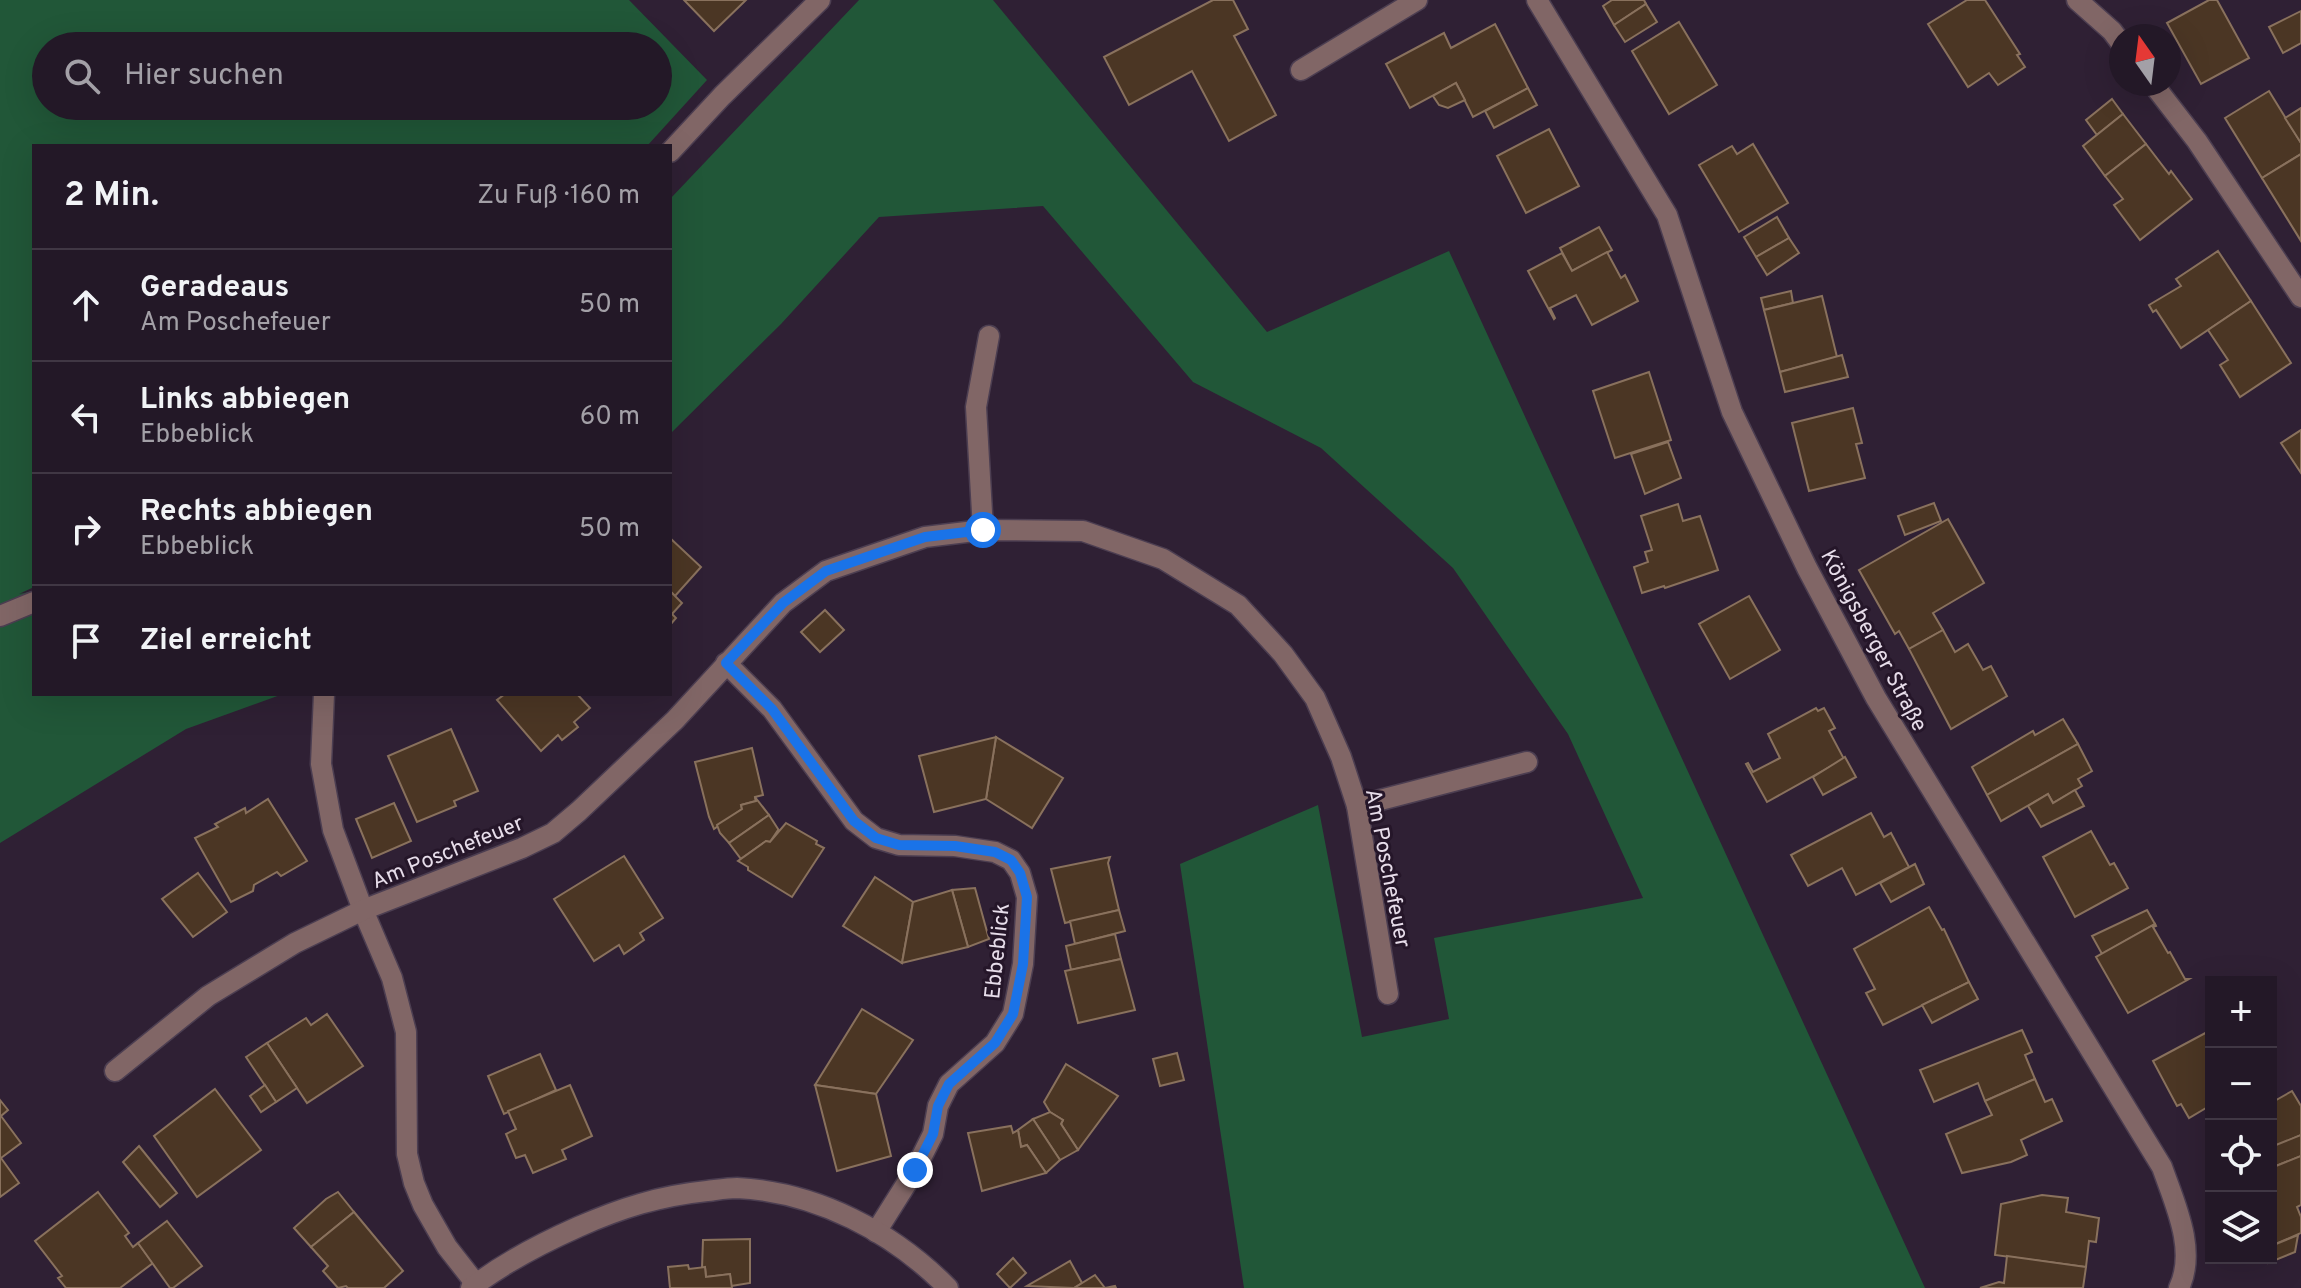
<!DOCTYPE html>
<html lang="de">
<head>
<meta charset="utf-8">
<style>
	body { margin:0; font-family:Overpass,sans-serif; background:#2b212f; color:#f1f3f6 }
	.controls { position:absolute; right:24px; bottom:24px; display:grid; overflow:hidden; border-radius:0px; box-shadow:0 8px 32px #0002 }
	.controls button { width:72px; height:72px; display:grid; place-items:center; padding:0; border:0; border-bottom:2px solid #403744; background:#231827; color:#f1f3f6; font:40px sans-serif }
	.compass { position:absolute; left:2109px; top:24px; width:72px; height:72px; border-radius:50%; background:#231827; box-shadow:0 8px 32px #0002; rotate:346deg }
	.stop { position:absolute; width:24px; height:24px; margin:-18px; border:6px solid #1a73e8; border-radius:50%; background:#fff }
	.stop.end { background:#1a73e8; border-color:#fff; box-shadow:0 2px 8px #0008 }
	.list { margin:0; padding:0; list-style:none }
	h2 { display:flex; justify-content:space-between; align-items:center; height:104px; margin:0; padding:0 32px; font-size:34px }
	h2 small { font-size:26px; font-weight:400; color:#a3a0a7 }
	.list li { display:grid; grid-template-columns:52px 1fr auto; gap:24px; align-items:center; box-sizing:border-box; height:112px; padding:0 32px; border-top:2px solid #403744 }
	.list b { display:block; font-size:30px; white-space:nowrap }
	.list p { margin:0; font-size:26px; white-space:nowrap; color:#a3a0a7 }
	.list em { font-size:26px; font-style:normal; color:#a3a0a7 }
	.icon { flex:none; width:44px; height:44px; fill:none; stroke:currentColor; stroke-width:2; stroke-linecap:round; stroke-linejoin:round }
	.map { position:relative; flex:none; width:2301px; height:1288px; overflow:hidden }
	.search { position:absolute; background:#231827; box-shadow:0 8px 32px #0002; left:32px; top:32px; width:640px; height:88px; display:flex; align-items:center; gap:20px; box-sizing:border-box; padding:0 28px; border-radius:44px; color:#a3a0a7; font-size:30px }
	.panel { position:absolute; background:#231827; box-shadow:0 8px 32px #0002; left:32px; top:144px; width:640px; height:552px; border-radius:0px }
	.map>svg:first-child { display:block }
</style>
</head>
<body>
<div class="map">
<svg width="2301" height="1288" viewBox="0 0 2301 1288">
	<rect width="100%" height="100%" fill="#2f2034"/>
	<g fill="#215738" fill-rule="evenodd">
		<path d="M 0,0 L 629,0 L 707,80 L 647,146 L 34,146 L 34,587 L 19,594 L 34,591 L 34,694 L 283,694 L 186,729 L 0,843 ZM 46,46 L 658,46 L 658,106 L 46,106 Z"/>
		<polygon points="859,0 993,0 1267,332 1449,251 1925,1288 1244,1288 1180,864 1318,805 1362,1037 1449,1019 1434,938 1643,898 1568,734 1453,568 1321,448 1193,382 1043,206 879,217 781,324 670,434 670,199"/>
	</g>
	<g fill="#4b3624" stroke="#89715d" stroke-width="2">
		<polygon points="684,0 746,0 714,31"/>
		<polygon points="1213,0 1233,0 1248,29 1234,36 1276,115 1229,141 1192,71 1129,105 1104,57"/>
		<polygon points="1612,0 1644,0 1646,4 1614,25 1603,6"/>
		<polygon points="1967,0 1985,0 2020,54 2017,55 2025,67 1998,85 1989,73 1968,87 1928,24"/>
		<polygon points="2209,0 2217,0 2249,58 2201,84 2167,23"/>
		<polygon points="1646,4 1657,22 1625,42 1614,25"/>
		<polygon points="2301,11 2301,43 2283,53 2269,27"/>
		<polygon points="1679,22 1717,85 1669,114 1632,51"/>
		<polygon points="1495,24 1528,88 1473,117 1456,83 1410,108 1386,64 1444,33 1451,48"/>
		<polygon points="1456,83 1465,100 1448,108 1439,105 1433,96"/>
		<polygon points="1528,88 1537,105 1494,128 1485,111"/>
		<polygon points="2269,91 2301,143 2301,154 2262,178 2225,118"/>
		<polygon points="2112,99 2123,114 2097,135 2086,120"/>
		<polygon points="2301,108 2301,143 2285,118"/>
		<polygon points="2123,114 2146,144 2105,176 2083,146"/>
		<polygon points="1549,129 1579,186 1526,213 1497,156"/>
		<polygon points="1753,144 1788,203 1739,232 1699,165 1732,146 1737,154"/>
		<polygon points="2146,144 2169,174 2171,171 2192,199 2140,240 2114,205 2123,199 2105,176"/>
		<polygon points="2301,154 2301,241 2262,178"/>
		<polygon points="1777,217 1789,238 1756,257 1744,237"/>
		<polygon points="1599,227 1612,250 1572,271 1560,248"/>
		<polygon points="1789,238 1799,253 1767,275 1756,257"/>
		<polygon points="2218,251 2251,301 2181,348 2156,310 2153,312 2149,305 2181,286 2176,279"/>
		<polygon points="1607,252 1621,278 1625,275 1638,301 1592,325 1576,295 1550,308 1555,318 1554,319 1528,271 1562,253 1572,271"/>
		<polygon points="1791,291 1793,303 1764,310 1761,298"/>
		<polygon points="1822,296 1837,357 1780,372 1764,310"/>
		<polygon points="2251,301 2291,363 2240,397 2220,365 2228,360 2208,330"/>
		<polygon points="1842,355 1848,377 1785,392 1780,372"/>
		<polygon points="1649,372 1671,440 1615,458 1593,391"/>
		<polygon points="1853,408 1862,443 1856,444 1865,478 1809,491 1792,423"/>
		<polygon points="2301,430 2301,473 2281,443"/>
		<polygon points="1668,442 1681,478 1645,494 1631,454"/>
		<polygon points="1934,503 1941,521 1905,535 1898,516"/>
		<polygon points="1678,504 1683,521 1700,516 1718,570 1665,588 1664,586 1642,593 1634,567 1648,562 1645,552 1652,550 1641,516"/>
		<polygon points="1948,519 1984,583 1933,613 1943,630 1909,649 1899,631 1895,634 1859,570"/>
		<polygon points="670,538 701,567 675,596 670,591"/>
		<polygon points="670,591 682,603 672,614 676,618 670,625"/>
		<polygon points="1749,596 1780,650 1730,679 1699,624"/>
		<polygon points="825,610 844,630 820,652 801,632"/>
		<polygon points="1943,630 1955,652 1968,644 1983,670 1991,666 2007,696 1951,729 1909,649"/>
		<polygon points="505,694 577,694 590,708 574,722 578,727 562,740 558,735 541,751 497,700"/>
		<polygon points="1816,708 1818,711 1824,708 1835,728 1829,731 1844,759 1767,802 1746,764 1748,763 1753,772 1780,758 1768,734"/>
		<polygon points="2063,719 2078,744 1987,795 1972,767 2033,731 2035,735"/>
		<polygon points="451,729 478,791 454,801 456,806 417,822 388,756"/>
		<polygon points="996,737 1063,778 1032,828 986,799"/>
		<polygon points="996,737 986,799 934,812 919,756"/>
		<polygon points="2078,744 2092,771 2078,779 2082,786 2053,803 2048,794 2001,821 1987,795"/>
		<polygon points="752,748 763,795 755,797 756,801 741,805 742,809 714,829 709,817 695,762"/>
		<polygon points="1845,757 1856,777 1823,795 1813,777"/>
		<polygon points="2075,790 2084,806 2041,827 2028,806 2048,794 2053,803"/>
		<polygon points="755,797 769,815 729,843 720,833 717,825 742,809 741,805 756,801"/>
		<polygon points="268,799 307,861 281,876 277,872 254,885 253,891 231,902 195,838 218,827 215,824 245,808 246,813"/>
		<polygon points="394,803 411,841 372,858 356,819"/>
		<polygon points="1871,813 1884,837 1891,833 1909,867 1856,895 1842,868 1808,886 1791,855"/>
		<polygon points="769,815 780,832 778,830 770,842 766,841 741,859 729,843"/>
		<polygon points="786,823 817,841 816,844 824,848 792,897 748,870 748,867 738,861 766,841 770,842"/>
		<polygon points="2091,831 2110,865 2114,863 2128,888 2075,917 2043,857"/>
		<polygon points="624,856 663,918 640,933 644,940 624,954 619,945 594,961 554,899"/>
		<polygon points="1110,857 1108,863 1119,910 1065,923 1051,869"/>
		<polygon points="1915,864 1924,884 1891,902 1880,883"/>
		<polygon points="198,873 227,912 193,937 162,899"/>
		<polygon points="875,877 913,902 902,963 843,926"/>
		<polygon points="975,888 989,939 968,947 952,890"/>
		<polygon points="952,890 968,947 902,963 913,902"/>
		<polygon points="1929,907 1942,930 1944,929 1969,982 1883,1025 1866,993 1875,989 1854,949"/>
		<polygon points="1119,910 1125,931 1075,944 1070,921"/>
		<polygon points="2147,910 2155,924 2102,954 2092,936"/>
		<polygon points="2155,924 2156,926 2153,927 2168,953 2170,952 2185,979 2189,979 2128,1013 2096,957"/>
		<polygon points="1115,934 1121,959 1071,970 1066,946"/>
		<polygon points="1121,959 1135,1010 1078,1023 1065,971"/>
		<polygon points="1969,982 1978,999 1932,1023 1922,1005"/>
		<polygon points="862,1009 913,1040 876,1094 815,1085"/>
		<polygon points="327,1014 363,1066 307,1103 267,1043 306,1018 311,1025"/>
		<polygon points="2022,1030 2032,1052 2025,1055 2035,1079 1985,1101 1978,1083 1934,1102 1920,1070"/>
		<polygon points="2211,1030 2211,1105 2189,1118 2181,1104 2177,1106 2153,1061"/>
		<polygon points="267,1043 297,1088 276,1102 246,1057"/>
		<polygon points="1177,1053 1184,1080 1160,1086 1153,1059"/>
		<polygon points="540,1054 556,1090 504,1114 488,1076"/>
		<polygon points="1066,1064 1118,1096 1078,1150 1061,1124 1063,1120 1050,1112 1044,1102"/>
		<polygon points="2035,1079 2045,1102 2052,1099 2062,1121 2021,1140 2027,1155 2011,1162 1962,1173 1946,1134 1992,1115 1985,1101"/>
		<polygon points="265,1085 276,1102 261,1112 250,1096"/>
		<polygon points="570,1085 592,1136 562,1150 566,1159 533,1173 525,1155 516,1158 506,1134 516,1129 508,1111"/>
		<polygon points="815,1085 876,1094 891,1156 837,1171"/>
		<polygon points="215,1089 261,1150 197,1197 154,1136"/>
		<polygon points="2292,1091 2301,1106 2301,1135 2276,1146 2271,1137 2271,1103"/>
		<polygon points="0,1100 8,1110 1,1116 21,1143 1,1158 19,1183 0,1197"/>
		<polygon points="1050,1112 1063,1120 1061,1124 1078,1150 1060,1160 1033,1119"/>
		<polygon points="1033,1119 1060,1160 1046,1173 1027,1145 1021,1147 1018,1130"/>
		<polygon points="1011,1126 1013,1133 1018,1130 1021,1147 1027,1145 1046,1173 982,1191 968,1133"/>
		<polygon points="2301,1135 2301,1156 2271,1168 2271,1147"/>
		<polygon points="139,1146 177,1193 160,1207 123,1162"/>
		<polygon points="2301,1156 2301,1205 2297,1207 2301,1217 2301,1233 2271,1246 2271,1168"/>
		<polygon points="98,1192 129,1233 125,1236 133,1247 138,1243 153,1263 120,1288 66,1288 58,1278 62,1276 35,1241"/>
		<polygon points="338,1192 354,1212 311,1247 294,1228 326,1199"/>
		<polygon points="2042,1195 2068,1198 2066,1212 2099,1218 2096,1242 2089,1241 2086,1267 1995,1255 2001,1204"/>
		<polygon points="354,1212 403,1271 384,1288 348,1288 346,1286 338,1288 323,1271 328,1266 311,1247"/>
		<polygon points="167,1221 202,1266 173,1288 170,1288 138,1243"/>
		<polygon points="2298,1235 2295,1252 2268,1263 2266,1258 2271,1258 2271,1246"/>
		<polygon points="750,1239 750,1283 731,1286 730,1274 706,1277 705,1267 702,1268 703,1240"/>
		<polygon points="2007,1256 2086,1267 2083,1288 1980,1288 1999,1282 2004,1283"/>
		<polygon points="1013,1258 1026,1273 1010,1288 997,1274"/>
		<polygon points="1070,1261 1082,1283 1074,1288 1027,1286"/>
		<polygon points="688,1265 689,1269 705,1267 706,1277 730,1274 732,1288 670,1288 668,1267"/>
		<polygon points="1095,1275 1105,1288 1115,1286 1116,1288 1074,1288"/>
	</g>
	<g fill="none" stroke-linecap="round" stroke-linejoin="round">
		<defs>
			<g id="minor">
				<path d="M 1537,0 L 1667,215 L 1732,412 L 1807,568 L 1876,698 L 2162,1167 C 2175,1204 2197,1250 2179,1288"/>
				<polyline points="2077,0 2112,31 2121,43"/>
				<polyline points="1301,70 1417,0"/>
				<polyline points="2153,84 2197,141 2301,297"/>
				<polyline points="670,152 722,96 820,0"/>
				<polyline points="983,530 976,407 989,336"/>
				<polyline points="0,616 34,602"/>
				<polyline points="726,663 772,709 854,821 876,838 899,845 955,846 995,852 1011,860 1020,873 1027,897 1023,964 1013,1014 995,1043 949,1084 938,1106 933,1134 915,1170 876,1232"/>
				<polyline points="324,694 321,764 333,830 363,910 392,978 406,1032 407,1154 414,1183 423,1205 447,1247 476,1284"/>
				<polyline points="1357,806 1527,762"/>
				<polyline points="115,1071 208,996 295,943 363,910 522,848 553,833 579,811 675,720 783,603 826,571 925,537 983,530 1083,531 1163,559 1238,605 1283,654 1315,698 1341,757 1357,806 1388,994"/>
				<path d="M 471,1288 C 502,1264 542,1243 578,1227 C 621,1208 659,1196 707,1191 C 716,1190 727,1188 737,1188 C 817,1192 893,1232 948,1288"/>
			</g>
		</defs>
		<use href="#minor" stroke="#4c3e51" stroke-width="23"/>
		<use href="#minor" stroke="#816666" stroke-width="20"/>
	</g>
	<g fill="none" stroke-linecap="round" stroke-linejoin="round">
		<polyline stroke="#1a73e8" stroke-width="10" points="915,1170 933,1134 938,1106 949,1084 995,1043 1013,1014 1023,964 1027,897 1020,873 1011,860 995,852 955,846 899,845 876,838 854,821 772,709 726,663 783,603 826,571 925,537 983,530"/>
	</g>
	<g text-anchor="middle" stroke-width="6" stroke-linejoin="round" paint-order="stroke">
		<g font-size="22" fill="#e7ddea" stroke="#251629">
			<text transform="translate(1875 640) rotate(62)" y="8">Königsberger Straße</text>
			<text transform="translate(447 851) rotate(-22)" y="8">Am Poschefeuer</text>
			<text transform="translate(1389 868) rotate(79)" y="8">Am Poschefeuer</text>
			<text transform="translate(996 951) rotate(-84)" y="8">Ebbeblick</text>
		</g>
	</g>
</svg>
<div class="controls">
<button>+</button>
<button>−</button>
<button><svg class="icon" aria-label="locate" viewBox="0 0 24 24"><circle cx="12" cy="12" r="6"/><path d="M12 2v4M12 18v4M2 12h4M18 12h4"/></svg></button>
<button><svg class="icon" aria-label="layers" viewBox="0 0 24 24"><path d="M12 4l9 5-9 5-9-5zM3 14l9 5 9-5"/></svg></button>
</div>
<svg class="compass" viewBox="-18 -18 36 36"><path d="M0-13l5 13h-10z" fill="#e53935"/><path d="M0 13l5-13h-10z" fill="#a3a0a7"/></svg>
<div class="stop" style="left:983px;top:530px"></div>
<div class="stop end" style="left:915px;top:1170px"></div>
<div class="search"><svg class="icon" aria-label="search" viewBox="0 0 24 24"><circle cx="10" cy="10" r="6"/><path d="M15 15l6 6"/></svg>Hier suchen</div>
<section class="panel">
<h2>2 Min.<small>Zu Fuß · 160 m</small></h2>
<ul class="list">
<li><svg class="icon" aria-label="ahead" viewBox="0 0 24 24"><path d="M12 20V5M6 11l6-6 6 6"/></svg><div><b>Geradeaus</b><p>Am Poschefeuer</p></div><em>50 m</em></li>
<li><svg class="icon" aria-label="left" viewBox="0 0 24 24"><path d="M17 20v-9H6M10 6l-5 5 5 5"/></svg><div><b>Links abbiegen</b><p>Ebbeblick</p></div><em>60 m</em></li>
<li><svg class="icon" aria-label="right" viewBox="0 0 24 24"><path d="M7 20v-9h11M14 6l5 5-5 5"/></svg><div><b>Rechts abbiegen</b><p>Ebbeblick</p></div><em>50 m</em></li>
<li><svg class="icon" aria-label="arrive" viewBox="0 0 24 24"><path d="M6 21V4h12l-3 4 3 4H6"/></svg><div><b>Ziel erreicht</b></div></li>
</ul>
</section>
</div>
</body>
</html>
